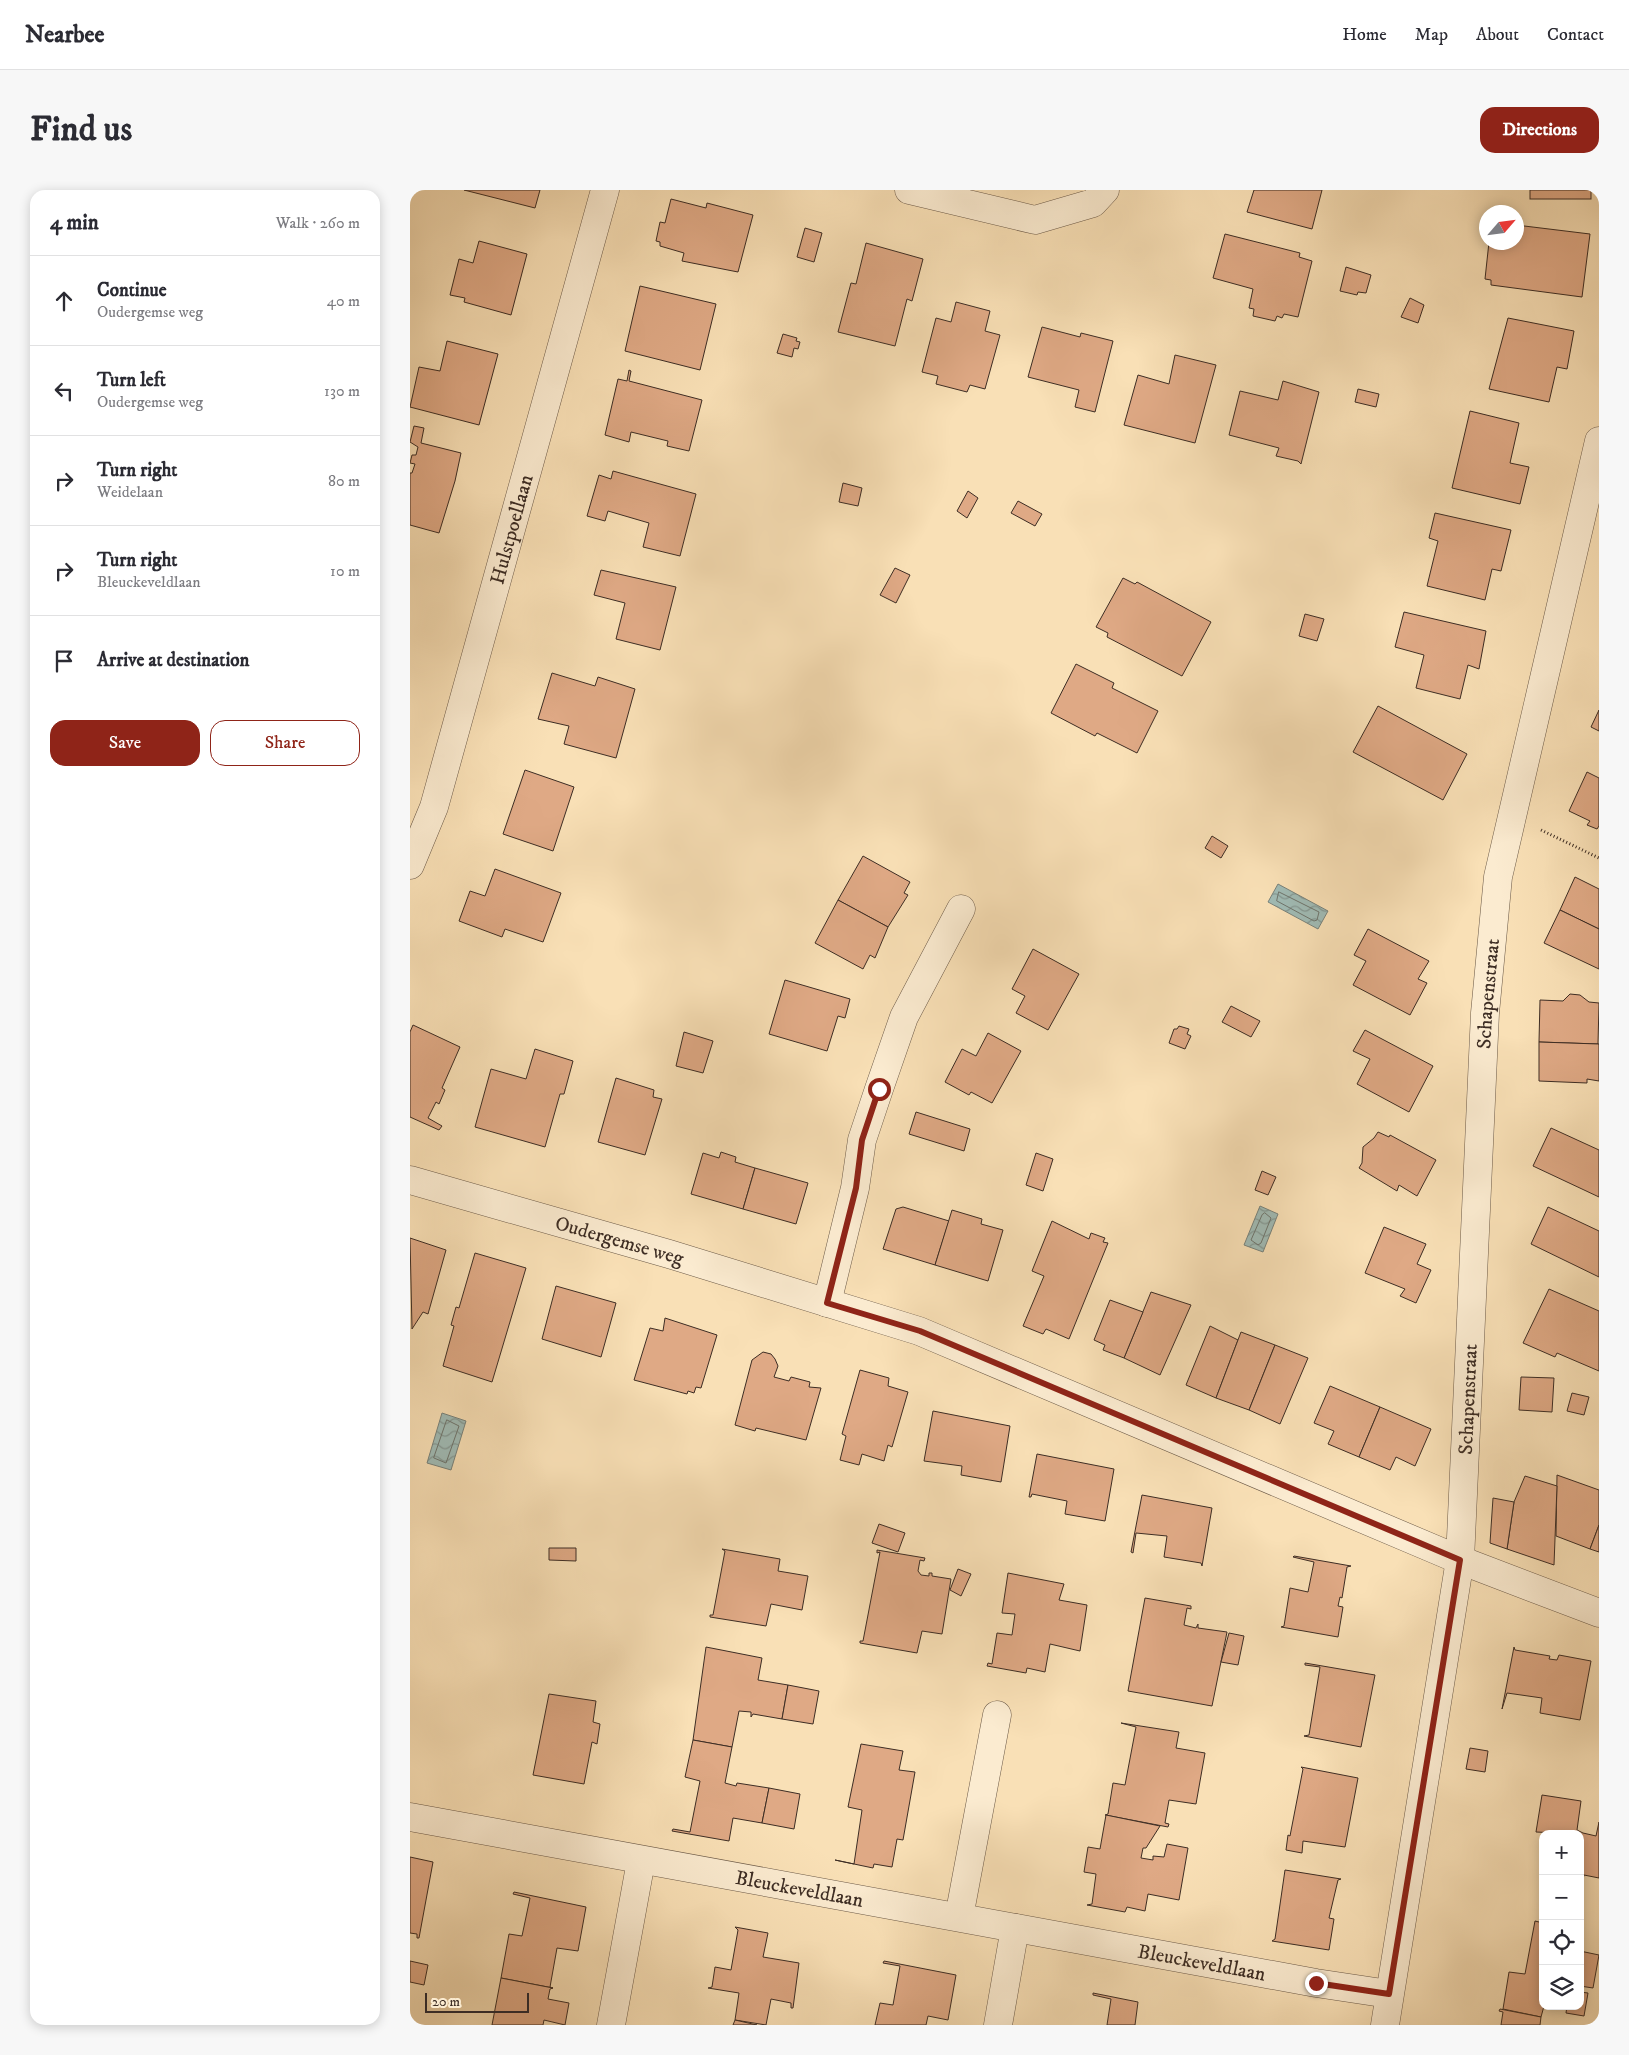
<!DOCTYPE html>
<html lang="en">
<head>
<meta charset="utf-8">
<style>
	body { margin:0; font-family:"IM FELL DW Pica",serif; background:#f7f7f7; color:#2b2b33 }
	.controls { position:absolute; right:15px; bottom:15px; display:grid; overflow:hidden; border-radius:10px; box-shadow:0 2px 12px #0003 }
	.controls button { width:45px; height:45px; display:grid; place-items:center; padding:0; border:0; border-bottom:1px solid #e1e1e2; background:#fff; color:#2b2b33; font:25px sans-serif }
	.compass { position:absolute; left:1069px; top:15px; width:45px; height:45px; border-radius:50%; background:#fff; box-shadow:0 2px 12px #0003; rotate:62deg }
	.scale { position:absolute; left:15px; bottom:12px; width:104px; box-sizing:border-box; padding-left:5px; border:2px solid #3d2d24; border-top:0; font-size:14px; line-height:18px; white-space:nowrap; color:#3d2d24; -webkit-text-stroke:4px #fbebd0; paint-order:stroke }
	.stop { position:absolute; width:15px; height:15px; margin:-11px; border:4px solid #8f2418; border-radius:50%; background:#fff }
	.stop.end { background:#8f2418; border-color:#fff; box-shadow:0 1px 5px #0008 }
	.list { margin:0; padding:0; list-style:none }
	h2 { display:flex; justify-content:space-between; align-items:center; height:65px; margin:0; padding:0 20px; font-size:21px }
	h2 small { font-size:16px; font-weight:400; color:#7c7c81 }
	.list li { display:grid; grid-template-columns:32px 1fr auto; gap:15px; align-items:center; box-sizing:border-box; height:90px; padding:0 20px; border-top:1px solid #e1e1e2 }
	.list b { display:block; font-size:19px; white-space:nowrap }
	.list p { margin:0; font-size:16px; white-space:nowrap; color:#7c7c81 }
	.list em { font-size:16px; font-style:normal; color:#7c7c81 }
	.actions { display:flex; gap:10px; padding:15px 20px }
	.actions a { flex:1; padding:11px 0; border:1px solid #8f2418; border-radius:15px; text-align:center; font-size:18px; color:#8f2418 }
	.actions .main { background:#8f2418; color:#fff }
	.icon { flex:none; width:28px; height:28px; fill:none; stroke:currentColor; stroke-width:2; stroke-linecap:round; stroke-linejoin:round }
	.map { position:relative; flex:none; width:1189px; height:1835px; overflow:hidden; border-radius:15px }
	header { display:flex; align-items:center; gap:30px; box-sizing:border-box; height:70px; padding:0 25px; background:#fff; border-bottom:1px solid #e1e1e2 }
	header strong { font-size:24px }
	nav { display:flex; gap:28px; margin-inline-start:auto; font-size:18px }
	.intro { display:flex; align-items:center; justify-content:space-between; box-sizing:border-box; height:120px; padding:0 30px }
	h1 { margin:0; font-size:35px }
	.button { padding:12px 22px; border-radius:15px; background:#8f2418; color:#fff; font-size:18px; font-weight:700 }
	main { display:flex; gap:30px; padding:0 30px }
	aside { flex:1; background:#fff; border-radius:15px; box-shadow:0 2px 12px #0003 }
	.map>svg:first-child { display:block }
</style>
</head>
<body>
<header>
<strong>Nearbee</strong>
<nav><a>Home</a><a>Map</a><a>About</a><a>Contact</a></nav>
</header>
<div class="intro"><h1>Find us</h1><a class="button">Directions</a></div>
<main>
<aside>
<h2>4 min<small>Walk · 260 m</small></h2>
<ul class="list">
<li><svg class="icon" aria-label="ahead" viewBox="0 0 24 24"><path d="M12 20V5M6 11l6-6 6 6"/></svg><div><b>Continue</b><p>Oudergemse weg</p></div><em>40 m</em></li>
<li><svg class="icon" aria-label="left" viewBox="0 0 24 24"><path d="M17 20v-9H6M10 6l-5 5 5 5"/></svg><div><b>Turn left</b><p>Oudergemse weg</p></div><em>130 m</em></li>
<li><svg class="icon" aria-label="right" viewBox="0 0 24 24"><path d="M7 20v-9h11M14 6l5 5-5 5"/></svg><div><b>Turn right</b><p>Weidelaan</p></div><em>80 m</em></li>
<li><svg class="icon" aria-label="right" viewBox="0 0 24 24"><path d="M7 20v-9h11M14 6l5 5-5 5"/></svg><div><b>Turn right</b><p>Bleuckeveldlaan</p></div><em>10 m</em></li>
<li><svg class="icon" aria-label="arrive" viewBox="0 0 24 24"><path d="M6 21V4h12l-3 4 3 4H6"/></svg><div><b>Arrive at destination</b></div></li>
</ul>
<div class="actions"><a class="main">Save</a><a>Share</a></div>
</aside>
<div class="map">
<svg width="1189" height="1835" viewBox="0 0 1189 1835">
	<defs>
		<pattern id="water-waves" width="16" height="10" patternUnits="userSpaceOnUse" patternTransform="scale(1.25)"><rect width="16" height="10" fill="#a0bbb5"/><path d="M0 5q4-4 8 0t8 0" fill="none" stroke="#849893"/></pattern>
	</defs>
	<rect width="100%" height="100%" fill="#f9e0b6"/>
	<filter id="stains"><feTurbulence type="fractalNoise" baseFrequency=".004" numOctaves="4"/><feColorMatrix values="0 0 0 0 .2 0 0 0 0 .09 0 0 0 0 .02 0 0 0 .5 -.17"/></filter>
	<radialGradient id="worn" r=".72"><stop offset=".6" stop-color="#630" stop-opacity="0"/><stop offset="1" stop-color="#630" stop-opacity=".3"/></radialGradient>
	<g fill="url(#water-waves)" stroke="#78827b">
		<polygon points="868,694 918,721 908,739 858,712"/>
		<polygon points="850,1016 868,1024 853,1062 834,1055"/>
		<polygon points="32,1223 56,1231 41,1280 17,1273"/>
	</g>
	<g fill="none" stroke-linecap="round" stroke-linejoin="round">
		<g stroke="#6e746c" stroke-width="1">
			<polygon points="869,702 909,722 907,730 904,731 867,711"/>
			<polygon points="855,1023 861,1028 851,1053 848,1055 841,1050 852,1025"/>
			<polygon points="37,1230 49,1236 36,1273 24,1268"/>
		</g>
	</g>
	<g fill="#dfa985" stroke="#3d2d24">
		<polygon points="54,0 130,0 125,18"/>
		<polygon points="844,0 912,0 902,39 837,22"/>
		<rect x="1120" y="0" width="61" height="9"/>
		<polygon points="261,9 296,18 297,13 343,25 328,82 272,71 274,63 250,56 250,52 246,51 250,32 255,33"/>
		<polygon points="1106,35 1180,44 1172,107 1081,95 1081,90 1075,89 1079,52 1106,52"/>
		<polygon points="395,38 412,43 404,72 387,67"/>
		<polygon points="815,44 890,63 889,67 902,71 888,127 874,124 872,128 867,126 865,131 843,126 844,119 839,118 843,99 803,88"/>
		<polygon points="69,51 117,64 101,125 54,112 55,108 40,105 49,69 63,73"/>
		<polygon points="456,53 513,69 502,111 497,109 485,156 428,142 441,93 446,94"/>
		<polygon points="936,77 961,85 956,103 948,102 947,105 930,101"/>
		<polygon points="230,96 306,114 290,180 215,161"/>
		<polygon points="1000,108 1014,115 1008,133 991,127"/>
		<polygon points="546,112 580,121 575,141 590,145 575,199 560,195 557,202 526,194 528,186 512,182 526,128 541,132"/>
		<polygon points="1098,128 1164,141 1157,179 1147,177 1139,212 1079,199"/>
		<polygon points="632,137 670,147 671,143 703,151 685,222 665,217 669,200 618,187"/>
		<polygon points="373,144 387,148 386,151 390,152 388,159 384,158 382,167 367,163"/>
		<polygon points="37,151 88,164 69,235 0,217 9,177 30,181"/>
		<polygon points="765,165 806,175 785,253 714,235 728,185 759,194"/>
		<polygon points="219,180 221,181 219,191 292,210 279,261 257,256 258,251 221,242 219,252 195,245 208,189 217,191"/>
		<polygon points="873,191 909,202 891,274 888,271 866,266 869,258 819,245 830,201 868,210"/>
		<polygon points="948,199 969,204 966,217 945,212"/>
		<polygon points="1060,221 1109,233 1100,273 1119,277 1110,314 1042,298"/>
		<polygon points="4,236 14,238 11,253 51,263 45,291 29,343 0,335 0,283 2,283 5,274 0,273 2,265 6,265 8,257 0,252"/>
		<polygon points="203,281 286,304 270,366 233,357 239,333 198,321 195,331 177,326 189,285 201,289"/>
		<polygon points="433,293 452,298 448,316 429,312"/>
		<polygon points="558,301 568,308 557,328 547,321"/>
		<polygon points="608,311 632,324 625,336 601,323"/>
		<polygon points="1025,323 1101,340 1091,381 1082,379 1075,410 1017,396 1028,351 1019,348"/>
		<polygon points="485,378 500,385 486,413 470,405"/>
		<polygon points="191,380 266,397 250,460 206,449 215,413 184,405"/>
		<polygon points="713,388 725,394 727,392 801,432 772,486 697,447 698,443 686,437"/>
		<polygon points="994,422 1076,441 1069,479 1058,475 1050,509 1006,498 1014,465 985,457"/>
		<polygon points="895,424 914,429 907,451 889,446"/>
		<polygon points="666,474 704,493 702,498 748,521 727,563 687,543 685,546 641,523"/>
		<polygon points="142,483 185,496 188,487 225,499 206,568 154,554 159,536 128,529"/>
		<polygon points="968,516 1057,564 1033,610 943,562"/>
		<polygon points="1189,520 1189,541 1181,537"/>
		<polygon points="115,580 164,597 143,661 93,644"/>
		<polygon points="1177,582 1189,588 1189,636 1187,639 1177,635 1180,631 1159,621"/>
		<polygon points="802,646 818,656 811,668 795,658"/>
		<polygon points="453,666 500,692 494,703 498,705 478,737 428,710"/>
		<polygon points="85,679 151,703 133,752 95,739 92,747 49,731 60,701 75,706"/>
		<polygon points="1165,687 1189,699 1189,739 1150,720"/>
		<polygon points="428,710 478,737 465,768 460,765 453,779 405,753"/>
		<polygon points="1150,720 1189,739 1189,779 1134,753"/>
		<polygon points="958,739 1019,771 1008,789 1017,793 1000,825 943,795 956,771 944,765"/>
		<polygon points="623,759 669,784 638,840 606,823 615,806 602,799"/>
		<polygon points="375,790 440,809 435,828 428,826 417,861 359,844"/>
		<polygon points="1160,804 1170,805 1179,812 1189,813 1188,854 1129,852 1130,810 1153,811"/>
		<polygon points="821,816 850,831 841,847 812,832"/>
		<polygon points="3,835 50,857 32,898 35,900 29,914 26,912 18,928 32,936 29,940 0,927 0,842"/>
		<polygon points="769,836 779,839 777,844 781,846 775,859 759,853 764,839 767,839"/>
		<polygon points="955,840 1023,876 999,922 947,894 960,869 943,861"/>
		<polygon points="274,842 303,851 293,883 266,876"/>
		<polygon points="578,843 611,861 582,913 561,902 559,905 535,892 552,859 566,866"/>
		<polygon points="1129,852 1189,854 1189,891 1177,889 1177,893 1129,891"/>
		<polygon points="125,859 163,871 154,904 150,904 135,957 65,937 81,879 116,889"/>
		<polygon points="206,888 244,900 243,907 252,909 235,965 188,952"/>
		<polygon points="506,922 560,939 554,961 499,944"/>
		<polygon points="1141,938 1189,960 1189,1007 1123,976"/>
		<polygon points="968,942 979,947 980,945 1026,970 1007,1006 989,995 987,1001 949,978 952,973 953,957 964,948"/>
		<polygon points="311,962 326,967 325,972 345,978 333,1019 281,1004 293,963 309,968"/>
		<polygon points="626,963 643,969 633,1001 616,995"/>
		<polygon points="345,978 398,993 386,1034 333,1019"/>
		<polygon points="852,981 866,987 858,1005 845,1000"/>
		<polygon points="493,1017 539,1031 525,1075 473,1059 486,1019"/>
		<polygon points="1138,1017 1189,1041 1189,1087 1121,1054"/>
		<polygon points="542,1020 572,1029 571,1034 593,1040 578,1091 525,1075"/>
		<polygon points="642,1031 679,1049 681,1043 695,1048 693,1052 698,1053 659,1149 636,1139 633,1144 613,1136 634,1086 622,1081"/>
		<polygon points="974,1037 1016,1054 1007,1074 1021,1080 1006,1113 990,1106 995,1099 955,1083"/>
		<polygon points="0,1048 36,1060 18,1124 13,1122 2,1139"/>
		<polygon points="65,1063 116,1078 82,1192 33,1176 44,1136 41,1135 46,1117 49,1118"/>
		<polygon points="146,1096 206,1113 191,1167 132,1149"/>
		<polygon points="1139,1099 1189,1121 1189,1181 1147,1163 1145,1167 1113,1153"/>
		<polygon points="741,1102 781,1115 750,1185 714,1168"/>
		<polygon points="700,1110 733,1122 714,1168 693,1160 695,1155 684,1150"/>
		<polygon points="255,1128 307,1145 291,1198 286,1197 284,1203 278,1201 277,1204 224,1190 240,1138 253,1141"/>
		<polygon points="800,1136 828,1150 806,1208 776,1195"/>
		<polygon points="831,1142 865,1155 839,1220 806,1208"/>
		<polygon points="865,1155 898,1168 870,1234 839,1220"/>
		<polygon points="353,1162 361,1164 365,1169 368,1176 364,1187 379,1191 381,1187 400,1192 399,1197 411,1198 396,1250 346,1238 345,1241 325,1235 342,1170"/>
		<polygon points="450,1180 479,1188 478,1196 498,1202 482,1257 478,1255 474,1271 452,1264 449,1275 430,1270 436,1246 432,1244"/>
		<polygon points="1111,1187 1144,1188 1142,1222 1109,1220"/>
		<polygon points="920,1196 970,1217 949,1267 918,1254 924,1241 904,1233"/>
		<polygon points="1162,1203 1179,1207 1174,1225 1157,1221"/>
		<polygon points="970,1217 1021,1239 1005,1276 986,1267 980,1280 949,1267"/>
		<polygon points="523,1221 600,1236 591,1292 551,1285 552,1276 514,1271"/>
		<polygon points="627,1264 704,1279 695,1331 655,1324 657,1311 622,1304 621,1307 619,1307"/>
		<polygon points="1147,1285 1189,1300 1189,1335 1180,1359 1146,1346"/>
		<polygon points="1115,1286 1147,1296 1144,1375 1097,1359 1104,1312"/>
		<polygon points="732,1305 802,1318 792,1376 791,1373 754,1367 757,1346 726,1343 723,1363 721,1362"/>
		<polygon points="1083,1308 1104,1312 1097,1359 1080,1353"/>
		<polygon points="469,1334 495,1343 488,1362 462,1353"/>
		<polygon points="1189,1335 1189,1362 1180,1359"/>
		<polygon points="139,1358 166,1358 166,1371 139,1370"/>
		<polygon points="312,1359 370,1369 368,1381 398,1386 392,1420 361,1414 356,1436 300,1427 300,1425 303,1425 315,1361"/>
		<polygon points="467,1360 515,1368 514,1371 510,1370 508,1381 511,1385 519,1386 519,1383 522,1383 522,1386 541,1389 532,1444 512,1441 507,1463 450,1453 450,1451 453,1451 470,1362 467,1363"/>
		<polygon points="884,1366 941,1376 937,1377 932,1408 930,1407 928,1416 933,1417 928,1447 871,1437 874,1436 880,1398 898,1402 904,1372 883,1367"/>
		<polygon points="548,1379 561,1384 551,1406 540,1400"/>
		<polygon points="598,1383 654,1394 649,1410 677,1415 670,1461 640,1454 635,1482 617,1478 616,1483 577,1476 578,1473 582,1474 587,1443 602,1445 605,1424 592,1423"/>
		<polygon points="735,1408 781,1416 781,1419 777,1418 774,1435 786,1438 788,1434 788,1438 817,1442 802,1516 718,1501"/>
		<polygon points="819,1443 834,1446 828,1475 811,1472"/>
		<polygon points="296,1457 352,1468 348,1490 378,1495 372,1529 343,1524 341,1527 341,1522 329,1521 322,1557 283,1550"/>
		<polygon points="1104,1457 1105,1460 1140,1466 1139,1469 1147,1470 1149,1465 1181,1471 1170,1530 1130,1523 1132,1508 1097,1503 1092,1519"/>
		<polygon points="895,1473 965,1485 951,1557 894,1546 899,1545 910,1477 895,1475"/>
		<polygon points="378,1495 409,1501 403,1534 372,1529"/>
		<polygon points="139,1504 186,1511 183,1532 190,1534 187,1554 182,1552 174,1594 123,1585"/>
		<polygon points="711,1533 769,1542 766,1558 795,1563 786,1614 759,1610 755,1633 759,1634 758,1637 695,1625 698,1624 703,1593 715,1595 726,1537"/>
		<polygon points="283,1550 322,1557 315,1593 326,1596 327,1593 359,1598 352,1633 323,1628 319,1651 262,1641 263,1639 280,1642 290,1591 275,1587"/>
		<polygon points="451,1554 493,1561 489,1580 505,1582 493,1650 487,1649 482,1677 464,1674 463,1678 425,1670 444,1674 452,1620 438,1617"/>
		<polygon points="1060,1558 1078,1561 1075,1582 1056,1579"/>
		<polygon points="891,1577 948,1588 935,1657 893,1651 892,1663 876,1660 878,1645 880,1646 893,1579"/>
		<polygon points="359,1598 390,1604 384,1639 352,1633"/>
		<polygon points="1132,1605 1171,1611 1167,1640 1173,1643 1186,1646 1189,1632 1189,1688 1174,1685 1170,1703 1170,1644 1126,1642"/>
		<polygon points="696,1625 750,1636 736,1658 733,1658 731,1668 743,1670 743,1666 754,1667 757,1654 778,1658 769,1710 738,1704 735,1721 717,1717 715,1722 677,1715 682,1714 686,1684 674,1682 678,1657 690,1659"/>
		<polygon points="0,1667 23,1672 9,1748 7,1748 7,1744 0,1743"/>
		<polygon points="875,1680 931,1689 928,1690 919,1728 924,1729 919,1760 862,1751 865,1749"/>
		<polygon points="104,1702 176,1717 168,1761 147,1758 140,1797 143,1798 91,1788 99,1744 112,1746 120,1708 103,1704"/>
		<polygon points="1125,1731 1133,1733 1134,1816 1131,1827 1093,1819 1099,1782 1115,1784"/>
		<polygon points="325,1737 358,1743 353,1767 389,1773 383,1818 381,1818 381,1813 361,1809 356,1835 325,1830 329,1803 298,1798 302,1797 305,1777 321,1780 328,1740"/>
		<polygon points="1170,1761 1189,1765 1183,1798 1170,1796"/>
		<polygon points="0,1771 18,1775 14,1795 0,1792"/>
		<polygon points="474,1771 546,1785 538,1830 518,1826 516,1835 465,1835 470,1813 483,1815 490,1776 473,1773"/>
		<polygon points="91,1788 143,1798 140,1799 138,1809 159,1813 155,1835 134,1830 133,1835 82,1835"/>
		<polygon points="1170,1802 1178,1803 1174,1826 1156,1823 1157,1816 1170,1816"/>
		<polygon points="683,1803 728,1812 725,1835 697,1835 701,1809 683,1805"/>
		<polygon points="1090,1819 1131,1827 1130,1835 1091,1835 1093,1822 1089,1821"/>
		<polygon points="325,1830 347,1835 323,1835"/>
	</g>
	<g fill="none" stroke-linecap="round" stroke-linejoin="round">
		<defs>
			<g id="minor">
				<polyline points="499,0 625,30 683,13 695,0"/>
				<path id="s1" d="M 0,675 L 24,617 L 195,0"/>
				<path id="s2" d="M 0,990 L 259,1064 L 509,1141 L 1050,1370 L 1189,1423"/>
				<polyline points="417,1113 445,998 452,950 469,899 494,827 551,719"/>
				<path id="s3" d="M 0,1627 L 906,1793 L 979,1804"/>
				<polyline points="549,1727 587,1525"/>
				<polyline points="201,1835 231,1671"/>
				<polyline points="588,1835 605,1738"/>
				<path id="s4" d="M 975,1835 L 1050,1370 L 1075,823 L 1088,687 L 1189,251"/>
			</g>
		</defs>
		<use href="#minor" stroke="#6c5a48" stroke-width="29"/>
		<polyline stroke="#3d2d24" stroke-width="3" stroke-dasharray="1 2.5" stroke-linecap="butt" points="1131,640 1189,668"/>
		<use href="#minor" stroke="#fbebd0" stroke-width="28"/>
	</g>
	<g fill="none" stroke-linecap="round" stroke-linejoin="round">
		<polyline stroke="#8f2418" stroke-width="6" points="469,899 452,950 446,998 417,1113 510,1141 1050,1370 979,1804 906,1793"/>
	</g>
	<g text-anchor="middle" stroke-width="4.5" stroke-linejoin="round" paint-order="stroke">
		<g font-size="20" fill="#3d2d24" stroke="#fbebd0">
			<text dy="7" stroke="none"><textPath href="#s1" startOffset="351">Hulstpoellaan</textPath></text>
			<text dy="7" stroke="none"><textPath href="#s4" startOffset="1038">Schapenstraat</textPath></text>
			<text dy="7" stroke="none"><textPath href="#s2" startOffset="218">Oudergemse weg</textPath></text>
			<text dy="7" stroke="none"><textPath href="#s4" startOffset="632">Schapenstraat</textPath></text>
			<text dy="7" stroke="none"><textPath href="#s3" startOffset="396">Bleuckeveldlaan</textPath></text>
			<text dy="7" stroke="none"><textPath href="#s3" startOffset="805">Bleuckeveldlaan</textPath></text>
		</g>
	</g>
	<rect width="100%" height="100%" filter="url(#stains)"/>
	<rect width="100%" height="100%" fill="url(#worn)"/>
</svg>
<div class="controls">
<button>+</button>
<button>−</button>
<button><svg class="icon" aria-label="locate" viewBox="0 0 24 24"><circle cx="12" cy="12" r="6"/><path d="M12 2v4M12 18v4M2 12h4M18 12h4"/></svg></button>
<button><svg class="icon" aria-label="layers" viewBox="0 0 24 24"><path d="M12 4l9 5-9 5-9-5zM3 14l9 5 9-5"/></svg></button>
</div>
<svg class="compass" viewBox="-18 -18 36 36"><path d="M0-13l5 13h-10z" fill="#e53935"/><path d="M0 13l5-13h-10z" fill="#7c7c81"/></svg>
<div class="scale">20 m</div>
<div class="stop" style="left:469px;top:899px"></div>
<div class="stop end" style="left:906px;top:1793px"></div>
</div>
</main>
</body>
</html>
